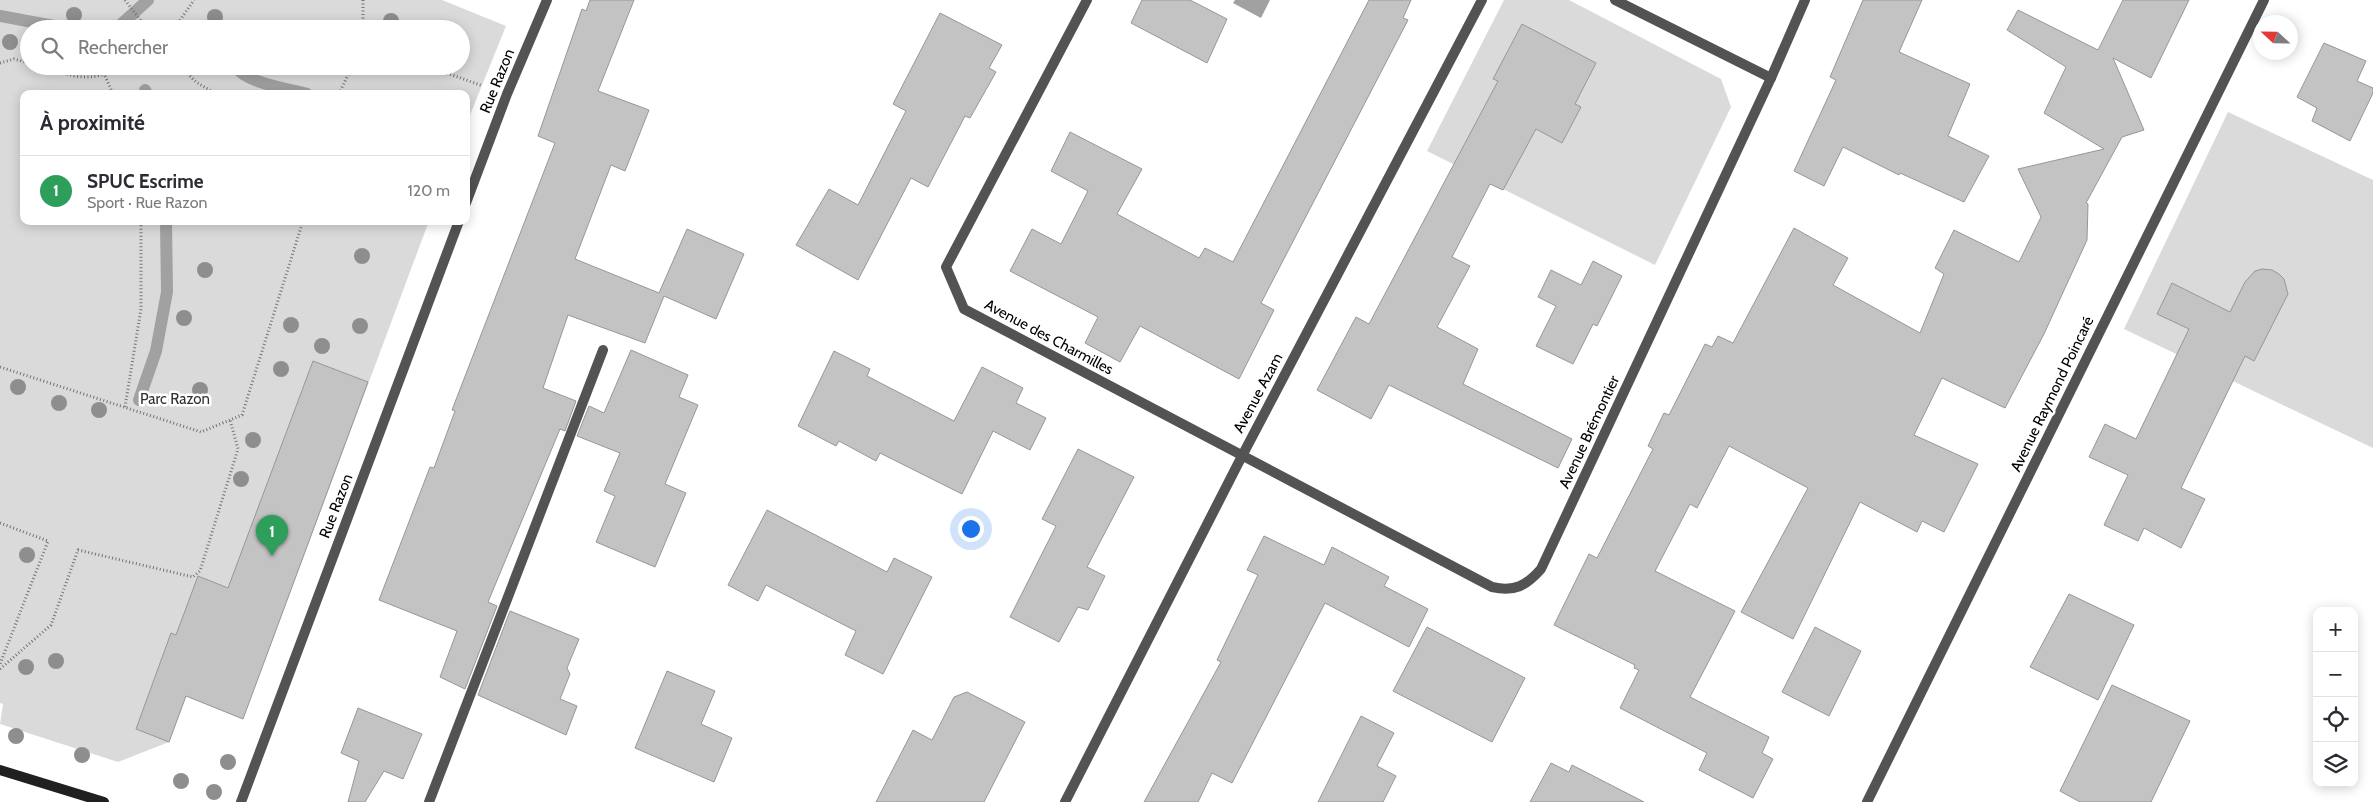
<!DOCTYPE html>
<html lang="fr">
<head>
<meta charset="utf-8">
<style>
	body { margin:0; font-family:Cabin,sans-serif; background:#f2f2f3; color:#2b2b33 }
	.controls { position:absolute; right:15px; bottom:15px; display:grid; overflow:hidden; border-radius:10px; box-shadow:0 2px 12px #0003 }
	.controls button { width:45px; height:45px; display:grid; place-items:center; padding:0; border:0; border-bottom:1px solid #e1e1e2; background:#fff; color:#2b2b33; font:25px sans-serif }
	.compass { position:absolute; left:2253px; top:15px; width:45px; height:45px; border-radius:50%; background:#fff; box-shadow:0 2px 12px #0003; rotate:292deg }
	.you { position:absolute; left:970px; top:528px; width:18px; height:18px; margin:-12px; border:4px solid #fff; border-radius:50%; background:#1a73e8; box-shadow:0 0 0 8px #1a73e833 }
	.badge { display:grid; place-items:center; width:32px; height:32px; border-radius:50%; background:#000; color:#fff; font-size:16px; font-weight:700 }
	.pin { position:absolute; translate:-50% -41px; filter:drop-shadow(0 1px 2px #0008) }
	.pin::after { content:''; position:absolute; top:26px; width:18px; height:15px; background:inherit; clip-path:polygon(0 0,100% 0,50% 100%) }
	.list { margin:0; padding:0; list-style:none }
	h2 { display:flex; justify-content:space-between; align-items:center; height:65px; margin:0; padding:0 20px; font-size:21px }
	h2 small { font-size:16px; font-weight:400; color:#7c7c81 }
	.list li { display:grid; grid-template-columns:32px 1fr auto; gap:15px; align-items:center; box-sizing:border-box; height:70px; padding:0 20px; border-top:1px solid #e1e1e2 }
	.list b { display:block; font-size:19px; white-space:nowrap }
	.list p { margin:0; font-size:16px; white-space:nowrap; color:#7c7c81 }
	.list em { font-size:16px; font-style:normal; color:#7c7c81 }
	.icon { flex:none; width:28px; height:28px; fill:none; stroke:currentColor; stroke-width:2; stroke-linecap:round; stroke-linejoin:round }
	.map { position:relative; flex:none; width:2373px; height:802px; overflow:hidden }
	.search { position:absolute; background:#fff; box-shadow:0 2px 12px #0003; left:20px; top:20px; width:450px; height:55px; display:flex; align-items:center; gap:12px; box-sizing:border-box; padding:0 18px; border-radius:28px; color:#7c7c81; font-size:19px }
	.panel { position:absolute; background:#fff; box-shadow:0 2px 12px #0003; left:20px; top:90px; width:450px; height:135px; border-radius:10px }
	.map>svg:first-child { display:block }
</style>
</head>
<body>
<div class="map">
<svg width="2373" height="802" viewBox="0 0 2373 802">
	<rect width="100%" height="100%" fill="#fff"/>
	<g fill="#dadada" fill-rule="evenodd">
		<path d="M 0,0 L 442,0 L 506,26 L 466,125 L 466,94 L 24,94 L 24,221 L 429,221 L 243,719 L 186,696 L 169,742 L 118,762 L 0,724 L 3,704 L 0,703 ZM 29,29 L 461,29 L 461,66 L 29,66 Z"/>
		<polygon points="1504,0 1569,0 1721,79 1731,107 1655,265 1427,151"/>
		<polygon points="2228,112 2373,180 2373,448 2124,329"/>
	</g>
	<polygon fill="#a1a1a1" points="1235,0 1270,0 1261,18 1233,3"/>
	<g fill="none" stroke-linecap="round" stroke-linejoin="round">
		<g stroke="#a1a1a1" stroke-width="12">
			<polyline points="0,16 70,29"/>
			<polyline points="116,29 148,0"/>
			<path d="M 235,66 C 245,83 289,89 307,94"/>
			<polyline points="145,90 147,94"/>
			<polyline points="139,400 156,351 167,292 166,221"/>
		</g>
	</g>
	<g fill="#c3c3c3" stroke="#979797">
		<polygon points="590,0 634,0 598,91 649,110 625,171 611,165 575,259 659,293 687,229 744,254 716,319 664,296 645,343 568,315 543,388 576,401 565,431 560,429 488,602 497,606 465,689 440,677 457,631 379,600 430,467 434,468 455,411 452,410 555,143 538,136 582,9 586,11"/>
		<polygon points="1142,0 1190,0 1227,19 1207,63 1131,23"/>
		<polygon points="1369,0 1411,0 1403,18 1408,20 1261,303 1274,310 1239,379 1140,326 1120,362 1085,343 1098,317 1010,271 1032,229 1061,244 1088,191 1051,171 1070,132 1142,169 1117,214 1199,258 1205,248 1233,262"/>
		<polygon points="1863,0 1922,0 1899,52 1970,84 1948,136 1989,156 1964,202 1900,173 1899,175 1843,147 1824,186 1794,171 1836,80 1830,77"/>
		<polygon points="2123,0 2189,0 2151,78 2113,58 2144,130 2122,137 2086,203 2088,204 2087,240 2044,334 2005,408 1942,378 1914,435 1978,464 1944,532 1922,521 1917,532 1860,502 1793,639 1741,612 1808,488 1729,446 1697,508 1690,504 1655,571 1735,611 1690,697 1769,737 1762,753 1773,759 1753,798 1699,770 1707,753 1620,708 1639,670 1634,668 1635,665 1554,625 1589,554 1597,558 1653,449 1648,446 1664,413 1669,415 1705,344 1712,347 1718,336 1733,343 1794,228 1848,258 1833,285 1920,333 1944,274 1935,268 1954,230 2019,262 2041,217 2018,169 2104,149 2044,113 2066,67 2007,30 2018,10 2098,50"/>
		<polygon points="940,13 1002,45 989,68 996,72 970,118 965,116 928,187 911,178 858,280 796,245 829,189 858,205 906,111 893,104"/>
		<polygon points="1522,24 1596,63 1575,104 1581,107 1562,143 1536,129 1503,190 1490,184 1452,257 1470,266 1437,327 1478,349 1463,384 1572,439 1558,468 1389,385 1371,419 1317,390 1356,317 1369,324 1498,81 1493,79"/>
		<polygon points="2324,43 2366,61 2357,81 2373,88 2373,93 2350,141 2312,121 2317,108 2297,97"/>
		<polygon points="1593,261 1622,276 1597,326 1593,324 1573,364 1536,346 1556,306 1538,297 1551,270 1581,285"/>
		<polygon points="2262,269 2272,270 2279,274 2284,279 2288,294 2254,361 2245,356 2181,488 2205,499 2181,548 2144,528 2138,541 2104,525 2128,475 2089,457 2105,424 2136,439 2189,329 2157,314 2172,283 2230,312 2245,282 2255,271"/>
		<polygon points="631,350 688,375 679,397 698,405 665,484 686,493 655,567 596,542 615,496 604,491 620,453 577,436 589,406 604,413"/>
		<polygon points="834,351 870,369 867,376 954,421 982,367 1023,388 1016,403 1046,418 1030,450 993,431 962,494 880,453 876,461 839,441 836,446 798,426"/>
		<polygon points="313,361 368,382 243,719 186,696 169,742 136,729 171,633 176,635 198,576 228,588"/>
		<polygon points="1078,449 1134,477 1087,567 1105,576 1088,610 1078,607 1059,642 1010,617 1056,526 1042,519"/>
		<polygon points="767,510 887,572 894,558 932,577 883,674 845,655 856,631 766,585 758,601 728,585"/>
		<polygon points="1264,536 1324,565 1332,547 1389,577 1384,586 1428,609 1409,647 1325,603 1232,783 1212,773 1198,802 1144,802 1221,662 1217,660 1258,575 1247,570"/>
		<polygon points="2069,594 2134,625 2098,700 2030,667"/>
		<polygon points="510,611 579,639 567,668 570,674 560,699 577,706 566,735 478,695"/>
		<polygon points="1427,627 1525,678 1492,742 1393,691"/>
		<polygon points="1815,627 1861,651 1829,716 1782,692"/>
		<polygon points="667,671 715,691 701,724 732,738 714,782 635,748"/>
		<polygon points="2112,685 2190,721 2151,802 2080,802 2060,791"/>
		<polygon points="967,692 1025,722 984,802 876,802 913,730 932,740 954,697"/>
		<polygon points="358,708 422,734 403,779 384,771 365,802 348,802 359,761 341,753"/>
		<polygon points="1361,716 1394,733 1377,766 1396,776 1383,802 1318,802"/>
		<polygon points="1551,763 1569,772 1572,765 1644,802 1530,802"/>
	</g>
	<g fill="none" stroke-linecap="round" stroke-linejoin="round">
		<g stroke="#757575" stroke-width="3" stroke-dasharray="1 2.5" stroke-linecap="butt">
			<polyline points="125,0 147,29"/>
			<polyline points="174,29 194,0"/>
			<polyline points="363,29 363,0"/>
			<polyline points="0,63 14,59 29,63"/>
			<path d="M 40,66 C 75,77 89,84 124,66"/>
			<polyline points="180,66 196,82 216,94"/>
			<polyline points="427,66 483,86"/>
			<polyline points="105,76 113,94"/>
			<polyline points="339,94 352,66"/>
			<polyline points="0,367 201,432 242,415 303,221"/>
			<polyline points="125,407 141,309 141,221"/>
			<polyline points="0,523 48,541 0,664"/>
			<polyline points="0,669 51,625 78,550 193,577 200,571 238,449 230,420"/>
		</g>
		<polyline stroke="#535353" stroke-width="10" points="429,802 603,350"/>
		<g stroke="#535353" stroke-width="10">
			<path d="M 1087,0 L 946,267 L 964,309 L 1492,587 C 1515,592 1526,586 1541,569 L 1771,78 L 1805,0"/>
			<polyline points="1615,0 1771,78"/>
			<polyline points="466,203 507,94 547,0"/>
			<polyline points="241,802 459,221"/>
			<polyline points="1065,802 1242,456 1482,0"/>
			<polyline points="1867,802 2264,0"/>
		</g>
		<polyline stroke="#202020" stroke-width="10" points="0,770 104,802"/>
	</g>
	<g fill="#8e8e8e">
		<circle cx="74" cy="15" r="8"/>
		<circle cx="215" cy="17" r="8"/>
		<circle cx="391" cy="21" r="8"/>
		<circle cx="10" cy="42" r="8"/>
		<circle cx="362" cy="256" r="8"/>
		<circle cx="205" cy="270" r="8"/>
		<circle cx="184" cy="318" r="8"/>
		<circle cx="291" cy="325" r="8"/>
		<circle cx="360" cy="326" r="8"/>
		<circle cx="322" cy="346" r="8"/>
		<circle cx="281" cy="369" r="8"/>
		<circle cx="18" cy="387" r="8"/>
		<circle cx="200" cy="390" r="8"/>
		<circle cx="59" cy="403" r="8"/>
		<circle cx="99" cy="410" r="8"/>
		<circle cx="253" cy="440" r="8"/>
		<circle cx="241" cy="479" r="8"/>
		<circle cx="27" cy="555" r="8"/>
		<circle cx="56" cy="661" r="8"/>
		<circle cx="26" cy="667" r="8"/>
		<circle cx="16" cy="736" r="8"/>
		<circle cx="82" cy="755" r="8"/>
		<circle cx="228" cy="762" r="8"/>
		<circle cx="181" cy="781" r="8"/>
		<circle cx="214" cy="792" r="8"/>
	</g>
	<g text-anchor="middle" stroke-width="5" stroke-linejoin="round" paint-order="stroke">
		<g font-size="15" fill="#000" stroke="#fff">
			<text transform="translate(497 81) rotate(-68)" y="5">Rue Razon</text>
			<text transform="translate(1049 337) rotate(28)" y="5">Avenue des Charmilles</text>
			<text transform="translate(1258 393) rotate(-62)" y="5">Avenue Azam</text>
			<text transform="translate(2052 394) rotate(-64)" y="5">Avenue Raymond Poincaré</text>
			<text transform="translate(1589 432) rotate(-65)" y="5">Avenue Brémontier</text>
			<text transform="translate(336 506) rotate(-69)" y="5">Rue Razon</text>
		</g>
		<g font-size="15" fill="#313131" stroke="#fff">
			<text x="175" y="404">Parc Razon</text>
		</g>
	</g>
</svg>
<div class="controls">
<button>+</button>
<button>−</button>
<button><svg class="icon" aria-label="locate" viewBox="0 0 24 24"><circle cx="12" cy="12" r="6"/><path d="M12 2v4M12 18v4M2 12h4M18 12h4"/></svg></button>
<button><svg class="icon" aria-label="layers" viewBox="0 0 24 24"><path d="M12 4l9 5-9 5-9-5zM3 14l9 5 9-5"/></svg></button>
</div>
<svg class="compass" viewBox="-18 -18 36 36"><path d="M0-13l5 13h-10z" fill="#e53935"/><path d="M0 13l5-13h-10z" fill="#7c7c81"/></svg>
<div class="you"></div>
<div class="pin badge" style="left:272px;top:556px;background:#2e9e5b">1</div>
<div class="search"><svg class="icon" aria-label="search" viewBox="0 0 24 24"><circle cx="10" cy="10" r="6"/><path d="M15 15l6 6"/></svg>Rechercher</div>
<section class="panel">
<h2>À proximité<small></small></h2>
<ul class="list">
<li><span class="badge" style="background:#2e9e5b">1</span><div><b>SPUC Escrime</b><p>Sport · Rue Razon</p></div><em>120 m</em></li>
</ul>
</section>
</div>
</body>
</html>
